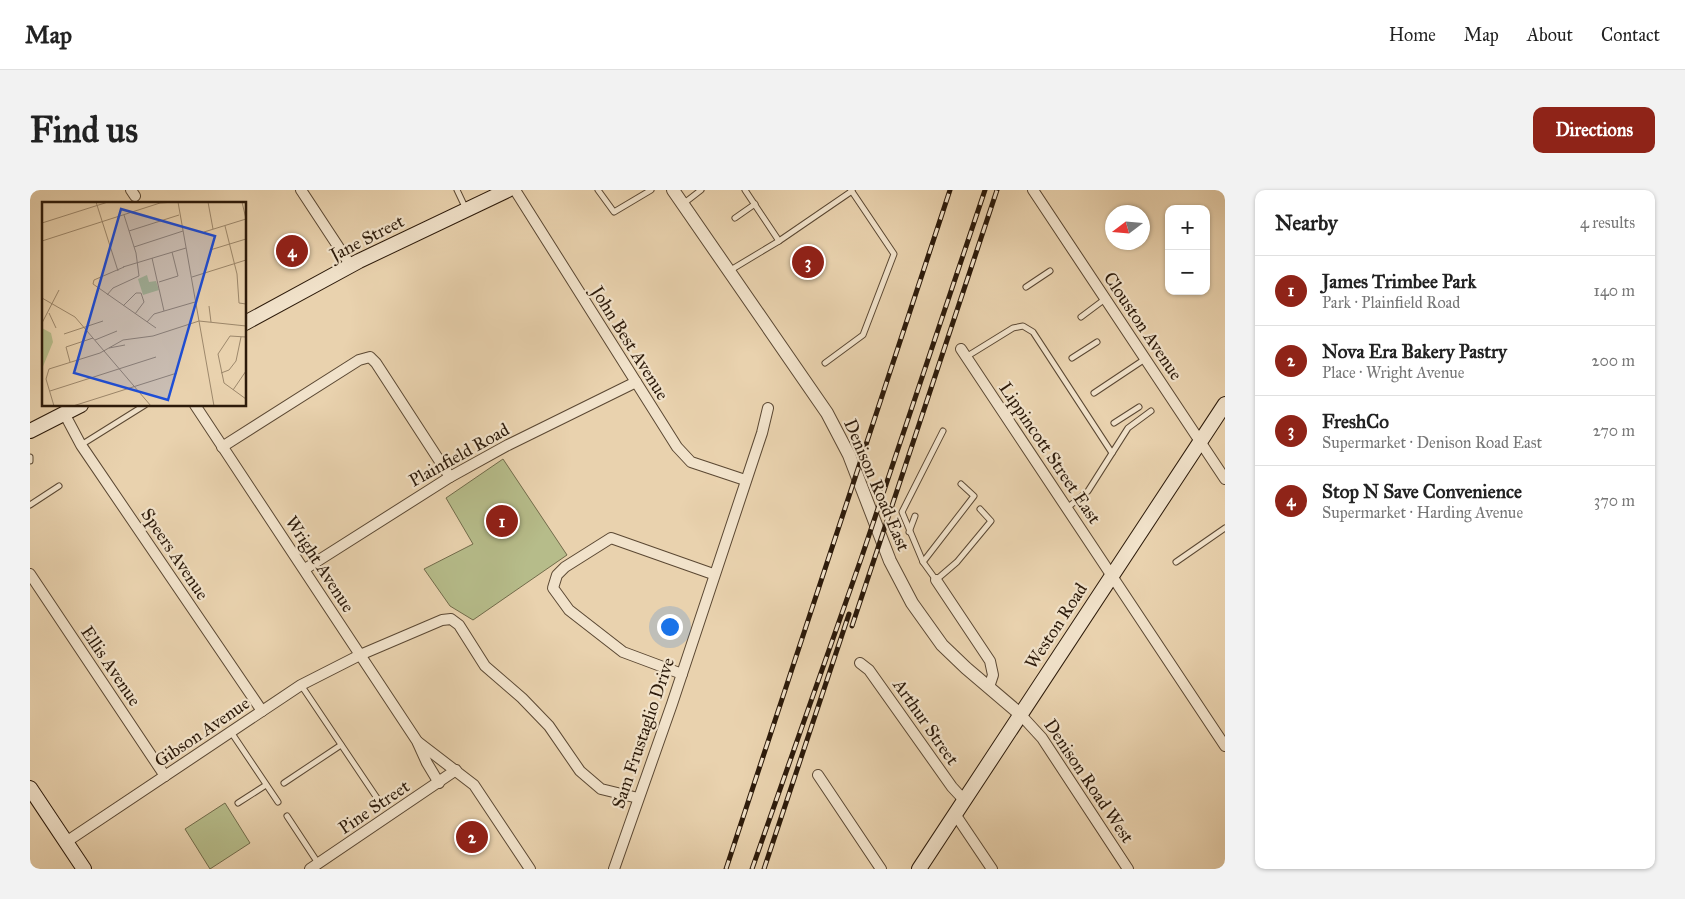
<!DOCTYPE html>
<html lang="en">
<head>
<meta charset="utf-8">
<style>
	body { margin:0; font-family:"IM FELL Great Primer",serif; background:#f2f2f2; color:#222 }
	.controls { position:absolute; right:15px; top:15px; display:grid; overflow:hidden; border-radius:10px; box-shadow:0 1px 4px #0004 }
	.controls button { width:45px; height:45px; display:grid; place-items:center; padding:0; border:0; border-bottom:1px solid #e0e0e0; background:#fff; color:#222; font:25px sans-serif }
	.compass { position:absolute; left:1075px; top:15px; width:45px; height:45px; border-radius:50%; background:#fff; box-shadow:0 1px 4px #0004; rotate:254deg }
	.you { position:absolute; left:639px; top:436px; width:18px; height:18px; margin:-12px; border:4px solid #fff; border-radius:50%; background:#1a73e8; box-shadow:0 0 0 8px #1a73e833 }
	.badge { display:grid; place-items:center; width:32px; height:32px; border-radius:50%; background:#8f2418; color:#fff; font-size:16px; font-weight:700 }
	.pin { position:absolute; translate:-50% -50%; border:2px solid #fff; box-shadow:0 1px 5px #0006 }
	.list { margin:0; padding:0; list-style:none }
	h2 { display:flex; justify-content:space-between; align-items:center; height:65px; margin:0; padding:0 20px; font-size:21px }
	h2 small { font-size:16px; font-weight:400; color:#767676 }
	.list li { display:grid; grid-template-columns:32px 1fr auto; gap:15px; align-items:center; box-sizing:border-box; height:70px; padding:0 20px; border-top:1px solid #e0e0e0 }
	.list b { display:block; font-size:19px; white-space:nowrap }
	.list p { margin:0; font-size:16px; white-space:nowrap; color:#767676 }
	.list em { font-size:16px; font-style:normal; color:#767676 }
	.map { position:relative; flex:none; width:1195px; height:679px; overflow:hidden; border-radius:10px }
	header { display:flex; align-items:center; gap:30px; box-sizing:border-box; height:70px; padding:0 25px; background:#fff; border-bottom:1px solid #e0e0e0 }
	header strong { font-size:24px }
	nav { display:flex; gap:28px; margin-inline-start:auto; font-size:18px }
	.intro { display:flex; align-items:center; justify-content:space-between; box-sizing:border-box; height:120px; padding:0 30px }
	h1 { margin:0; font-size:35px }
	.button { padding:12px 22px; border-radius:10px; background:#8f2418; color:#fff; font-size:18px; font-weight:700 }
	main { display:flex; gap:30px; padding:0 30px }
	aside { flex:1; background:#fff; border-radius:10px; box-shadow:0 1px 4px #0004 }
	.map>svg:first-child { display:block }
</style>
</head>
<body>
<header>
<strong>Map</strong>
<nav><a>Home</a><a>Map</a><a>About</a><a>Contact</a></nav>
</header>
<div class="intro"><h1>Find us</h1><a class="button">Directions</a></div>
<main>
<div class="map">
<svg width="1195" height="679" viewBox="0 0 1195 679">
	<rect width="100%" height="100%" fill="#e9d2ae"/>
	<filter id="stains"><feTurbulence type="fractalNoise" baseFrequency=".004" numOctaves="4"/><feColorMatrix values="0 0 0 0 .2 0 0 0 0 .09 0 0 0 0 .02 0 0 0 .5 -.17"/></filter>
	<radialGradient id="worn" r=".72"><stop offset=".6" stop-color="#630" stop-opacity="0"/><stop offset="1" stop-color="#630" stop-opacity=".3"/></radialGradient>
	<g fill="#b6bc8a" stroke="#716b4a">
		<polygon points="473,269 537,365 443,430 420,416 394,379 443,354 416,308"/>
		<polygon points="195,613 220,653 180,679 155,639"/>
	</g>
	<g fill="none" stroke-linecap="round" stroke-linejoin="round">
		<defs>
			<g id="service">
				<polyline points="427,0 436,19"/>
				<polyline points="568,0 584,22 621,0"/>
				<polyline points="715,0 749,51"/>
				<polyline points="653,14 671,0"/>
				<polyline points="705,28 725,14"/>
				<polyline points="699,81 749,51 822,1"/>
				<polyline points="996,97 1020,81"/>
				<polyline points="1051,127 1075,109"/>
				<polyline points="936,167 983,138 993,136 1003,142 1082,263"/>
				<polyline points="1042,168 1067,152"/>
				<polyline points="795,173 833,145 864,64 821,0"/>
				<polyline points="1064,203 1115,169"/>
				<polyline points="1084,233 1109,217"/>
				<polyline points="913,241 872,322 893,372 906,390 927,372 961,331 950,319"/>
				<polyline points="51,255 115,215"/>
				<polyline points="0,267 0,271"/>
				<polyline points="0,315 29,296"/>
				<polyline points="1037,318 1058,301 1098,238 1121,221"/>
				<polyline points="879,342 885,326"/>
				<polyline points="893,372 944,306 931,294"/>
				<polyline points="1146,372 1195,338"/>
				<polyline points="271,495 349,611"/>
				<polyline points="201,542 248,612"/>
				<polyline points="254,593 311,555"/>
				<polyline points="208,613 236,595"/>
				<polyline points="257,626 288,673"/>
			</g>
			<g id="minor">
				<polyline points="101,0 105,6"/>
				<polyline points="271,0 321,76"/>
				<polyline points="485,0 647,257 661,272 715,290"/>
				<polyline points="1003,0 1195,289"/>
				<polyline points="931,159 1195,556"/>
				<polyline points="165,215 387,551 397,573 409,593"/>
				<polyline points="34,223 51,255 232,521"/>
				<polyline points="192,257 329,170 340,167 346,173 420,287"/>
				<polyline points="275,379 420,287 478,255 606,192"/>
				<polyline points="0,384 135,586"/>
				<polyline points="906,390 960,471 963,485 959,497"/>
				<polyline points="830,473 839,480 922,597 934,610"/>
				<polyline points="652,484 593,462 539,420 523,398 527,385 535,377 581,348 683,384"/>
				<polyline points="990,524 1012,548 1098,679"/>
				<polyline points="388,552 444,595 500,679"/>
				<polyline points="788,585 851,679"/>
				<polyline points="925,624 962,679"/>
				<polyline points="36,652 271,495 330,465 412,430 421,429 429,435 455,476 492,508 519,536 550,581 571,599 608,608"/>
				<polyline points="280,679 426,580"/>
				<polyline points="584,679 642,514 732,243 738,218"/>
			</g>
			<polyline id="tertiary" points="643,0 797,223 819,265 860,371 882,413 912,455 936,478 990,524"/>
			<g id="secondary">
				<polyline points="215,133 329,71 478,0"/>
				<polyline points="0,241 51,215"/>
				<polyline points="0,598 54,679"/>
				<polyline points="889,679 1195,214"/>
			</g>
		</defs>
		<use href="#service" stroke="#5b4833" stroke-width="7"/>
		<use href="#minor" stroke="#5b4833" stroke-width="12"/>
		<use href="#tertiary" stroke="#5b4833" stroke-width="14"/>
		<use href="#secondary" stroke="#2c1a0a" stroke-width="16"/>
		<use href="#service" stroke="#f1e2ca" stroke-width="5"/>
		<use href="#minor" stroke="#f1e2ca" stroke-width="10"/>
		<use href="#tertiary" stroke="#f1e2ca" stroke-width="12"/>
		<use href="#secondary" stroke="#f1e2ca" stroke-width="14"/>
		<defs>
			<g id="rail">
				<polyline points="822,436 967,0"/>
				<polyline points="696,679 920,0"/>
				<polyline points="722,679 831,369 955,0"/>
				<polyline points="734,679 819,424"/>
			</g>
		</defs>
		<use href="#rail" stroke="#2c1a0a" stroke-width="5"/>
		<use href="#rail" stroke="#f1e2ca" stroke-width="3" stroke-dasharray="9" stroke-linecap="butt"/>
	</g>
	<g text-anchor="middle" stroke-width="4.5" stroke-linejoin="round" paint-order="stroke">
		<g font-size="18" fill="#2c1a0a" stroke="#f1e2ca">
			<text transform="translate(337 48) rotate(-27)" y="6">Jane Street</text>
			<text transform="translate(1113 136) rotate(56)" y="6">Clouston Avenue</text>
			<text transform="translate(600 153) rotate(58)" y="6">John Best Avenue</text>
			<text transform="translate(1020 263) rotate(56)" y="6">Lippincott Street East</text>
			<text transform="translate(429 265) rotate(-29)" y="6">Plainfield Road</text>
			<text transform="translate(847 295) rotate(67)" y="6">Denison Road East</text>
			<text transform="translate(145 364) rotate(56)" y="6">Speers Avenue</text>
			<text transform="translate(290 374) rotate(57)" y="6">Wright Avenue</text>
			<text transform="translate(1026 436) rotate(-57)" y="6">Weston Road</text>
			<text transform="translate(81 476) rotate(56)" y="6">Ellis Avenue</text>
			<text transform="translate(896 532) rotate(55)" y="6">Arthur Street</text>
			<text transform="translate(172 542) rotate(-34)" y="6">Gibson Avenue</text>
			<text transform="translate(613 543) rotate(-71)" y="6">Sam Frustaglio Drive</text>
			<text transform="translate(1059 591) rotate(56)" y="6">Denison Road West</text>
			<text transform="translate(344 617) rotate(-34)" y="6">Pine Street</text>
		</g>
	</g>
	<g transform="translate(12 12)">
		<rect width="204" height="204" fill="#e9d2ae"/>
		<path d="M 105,73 L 107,80 L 114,79 L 117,88 L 101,93 L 96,77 ZM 0,126 L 9,131 L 11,140 L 0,167 Z" fill="#b6bc8a"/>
		<path fill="none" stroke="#9d886c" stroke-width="1" d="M 54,0 L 76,69M 136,0 L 172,204M 166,0 L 171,27M 200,0 L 204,17M 0,21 L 66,0M 183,24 L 195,72 L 197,101 L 204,102M 87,29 L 137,13M 162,30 L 204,17M 0,39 L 118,1 L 133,0M 92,45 L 141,29M 168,48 L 204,37M 110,56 L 122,109M 81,65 L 144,46M 82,65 L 52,78 L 51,82 L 114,126M 150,75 L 204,58M 117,80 L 136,74 L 130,50M 65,93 L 71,86 L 97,74 L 94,51 L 82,13M 0,96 L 33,115 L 109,204M 81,104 L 94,91 L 99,91 L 102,100 L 93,112M 167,104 L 169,120M 7,111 L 14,126M 157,119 L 204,124M 105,120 L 112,112 L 153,100M 0,121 L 17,88M 22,132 L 61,119M 204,135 L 188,134 L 176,152 L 182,181 L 204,197M 53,138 L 75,129M 67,146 L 83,143M 28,160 L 24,145 L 51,136M 179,171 L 187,168 L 194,159 L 199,135M 191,188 L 204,169M 8,189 L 114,155M 12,204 L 4,177 L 7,167 L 58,151 L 81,138 L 111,134 L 157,119M 31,204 L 135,171"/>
		<path fill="#1d4ed8" fill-opacity="0.15" stroke="#1d4ed8" stroke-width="2.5" d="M 79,7 L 173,34 L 126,198 L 32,171 Z"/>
		<rect width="204" height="204" fill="none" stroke="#2c1a0a" stroke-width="2.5"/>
	</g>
	<rect width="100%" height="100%" filter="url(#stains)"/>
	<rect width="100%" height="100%" fill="url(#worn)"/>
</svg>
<div class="controls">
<button>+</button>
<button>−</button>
</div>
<svg class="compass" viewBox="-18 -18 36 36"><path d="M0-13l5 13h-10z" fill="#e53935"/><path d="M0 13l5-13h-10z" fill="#767676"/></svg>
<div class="you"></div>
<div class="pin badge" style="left:472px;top:331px">1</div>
<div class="pin badge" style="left:442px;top:647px">2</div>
<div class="pin badge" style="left:778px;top:72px">3</div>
<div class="pin badge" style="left:262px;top:61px">4</div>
</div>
<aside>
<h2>Nearby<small>4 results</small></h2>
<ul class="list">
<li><span class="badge">1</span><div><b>James Trimbee Park</b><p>Park · Plainfield Road</p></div><em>140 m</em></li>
<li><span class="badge">2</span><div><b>Nova Era Bakery Pastry</b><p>Place · Wright Avenue</p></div><em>200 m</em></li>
<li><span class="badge">3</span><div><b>FreshCo</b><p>Supermarket · Denison Road East</p></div><em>270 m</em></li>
<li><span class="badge">4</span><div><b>Stop N Save Convenience</b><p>Supermarket · Harding Avenue</p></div><em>370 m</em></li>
</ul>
</aside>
</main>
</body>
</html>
